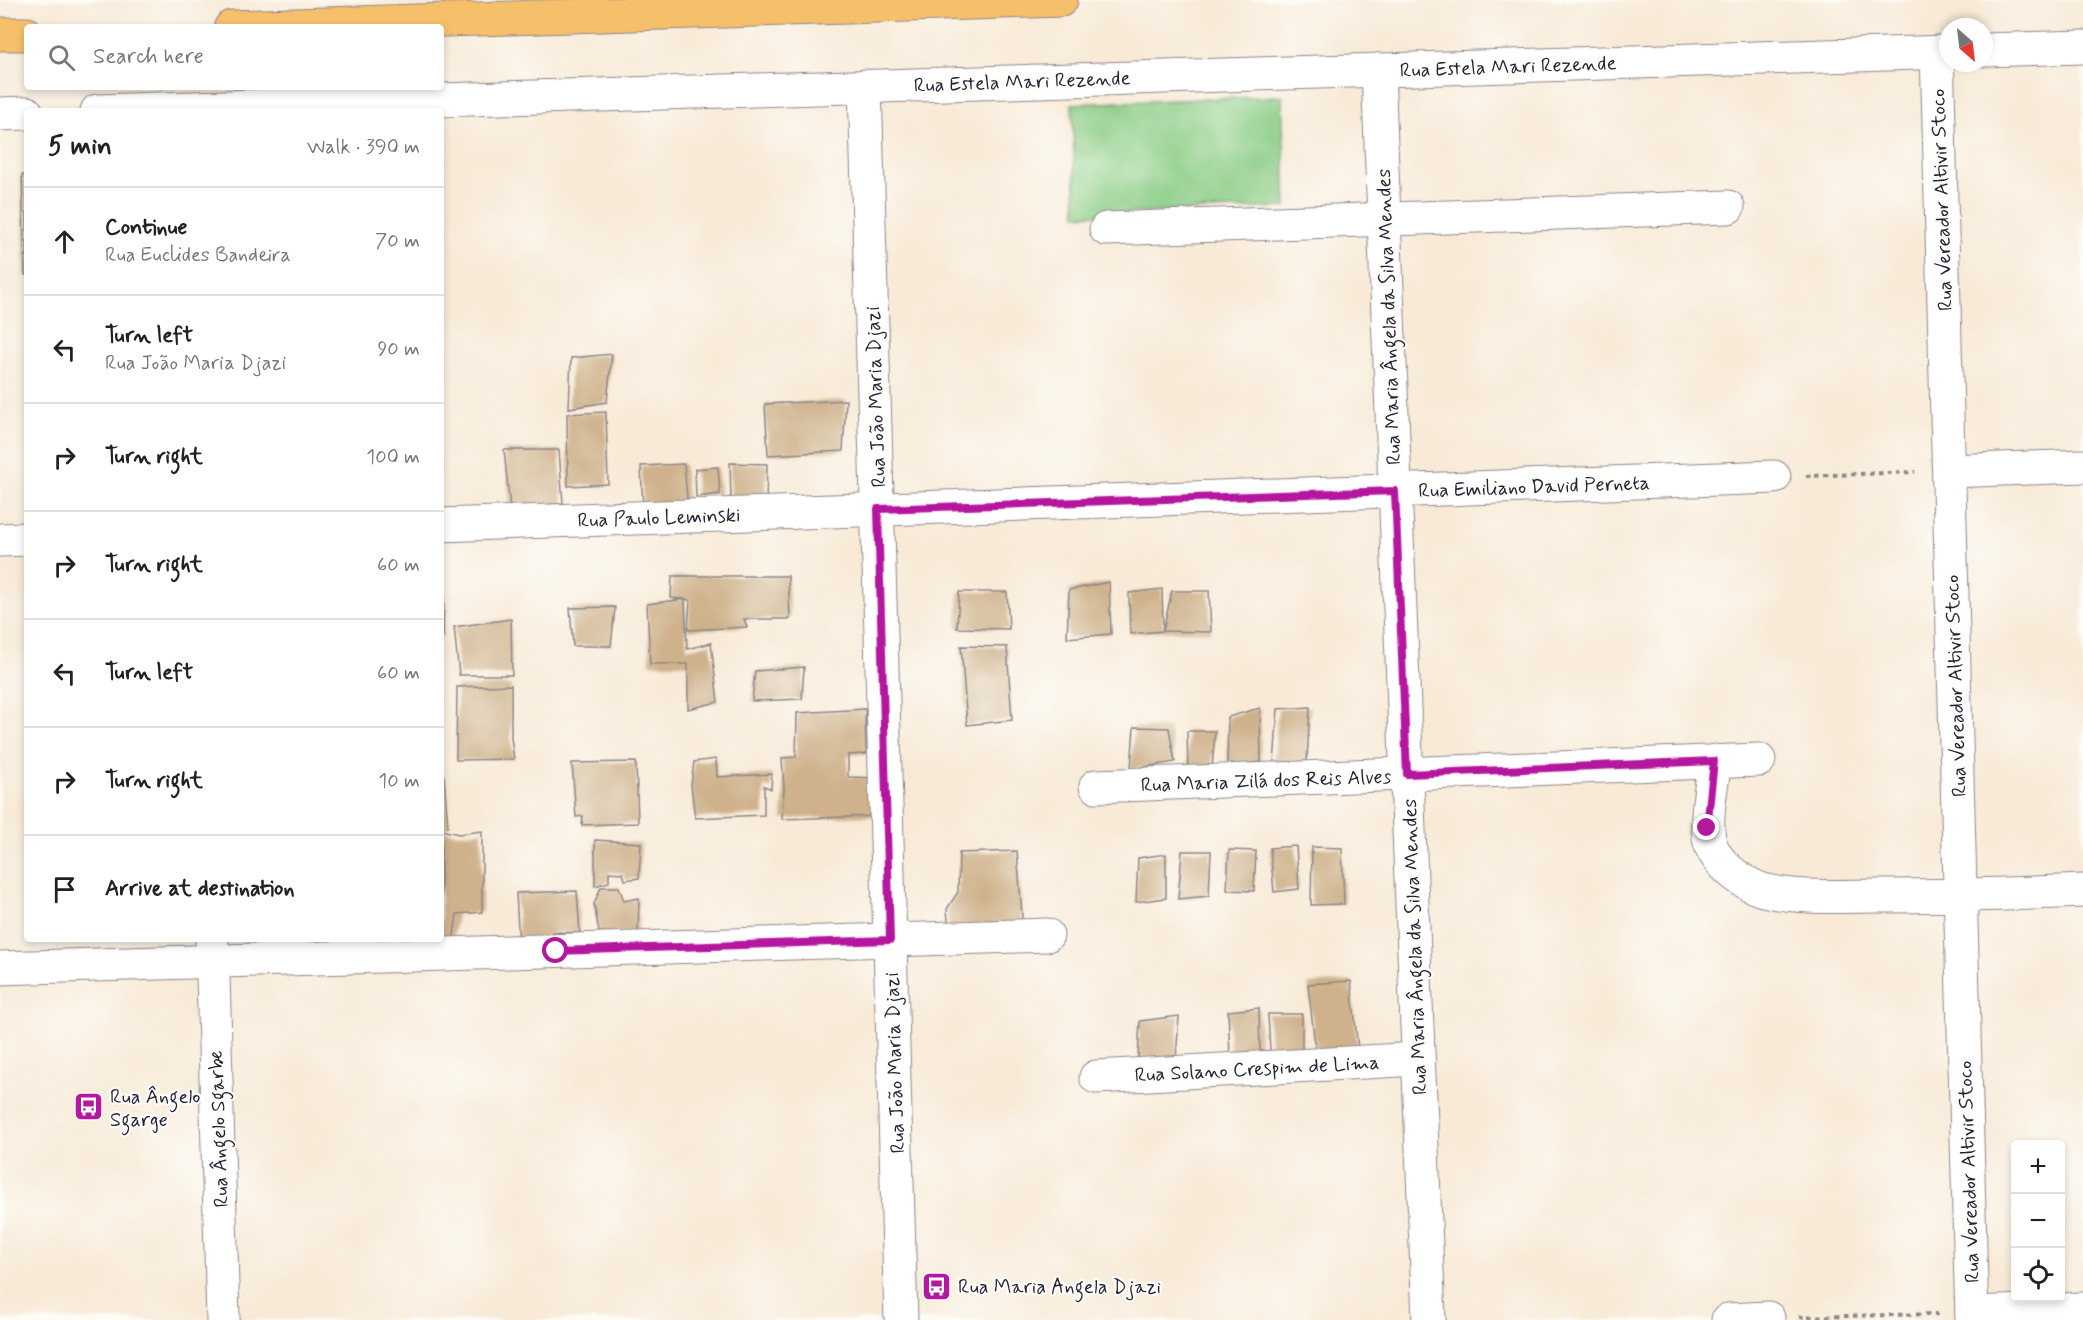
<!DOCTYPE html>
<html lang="en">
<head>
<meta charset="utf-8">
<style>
	body { margin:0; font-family:Mynerve,sans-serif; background:#f2f2f2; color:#222 }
	.controls { position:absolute; right:18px; bottom:18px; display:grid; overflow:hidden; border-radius:6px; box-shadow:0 3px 9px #0003 }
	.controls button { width:54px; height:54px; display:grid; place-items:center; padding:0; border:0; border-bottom:2px solid #e0e0e0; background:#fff; color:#222; font:30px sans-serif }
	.compass { position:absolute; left:1939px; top:18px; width:54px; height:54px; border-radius:50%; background:#fff; box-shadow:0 3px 9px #0003; rotate:152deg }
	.stop { position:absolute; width:18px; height:18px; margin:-14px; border:4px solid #b5179e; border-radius:50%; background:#fff }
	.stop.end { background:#b5179e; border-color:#fff; box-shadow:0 2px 6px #0008 }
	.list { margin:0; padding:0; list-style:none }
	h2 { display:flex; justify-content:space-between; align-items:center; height:78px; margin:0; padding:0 24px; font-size:26px }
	h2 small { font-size:20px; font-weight:400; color:#767676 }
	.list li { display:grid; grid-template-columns:39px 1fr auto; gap:18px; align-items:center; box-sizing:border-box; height:108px; padding:0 24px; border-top:2px solid #e0e0e0 }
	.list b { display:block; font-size:22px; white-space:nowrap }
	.list p { margin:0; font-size:20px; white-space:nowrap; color:#767676 }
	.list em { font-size:20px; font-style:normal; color:#767676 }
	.icon { flex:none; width:33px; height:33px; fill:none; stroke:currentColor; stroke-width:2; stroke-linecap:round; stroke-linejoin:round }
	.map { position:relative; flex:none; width:2083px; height:1320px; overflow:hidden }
	.search { position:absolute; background:#fff; box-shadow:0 3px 9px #0003; left:24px; top:24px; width:420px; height:66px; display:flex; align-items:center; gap:15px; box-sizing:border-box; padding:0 21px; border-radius:6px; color:#767676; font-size:22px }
	.panel { position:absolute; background:#fff; box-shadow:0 3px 9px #0003; left:24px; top:108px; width:420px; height:834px; border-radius:6px }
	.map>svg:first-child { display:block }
</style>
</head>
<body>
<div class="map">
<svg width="2083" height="1320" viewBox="0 0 2083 1320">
	<rect width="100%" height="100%" fill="#fdfcf7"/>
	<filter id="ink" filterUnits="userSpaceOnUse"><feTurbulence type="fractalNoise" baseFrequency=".0167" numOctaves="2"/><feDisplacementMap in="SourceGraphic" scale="12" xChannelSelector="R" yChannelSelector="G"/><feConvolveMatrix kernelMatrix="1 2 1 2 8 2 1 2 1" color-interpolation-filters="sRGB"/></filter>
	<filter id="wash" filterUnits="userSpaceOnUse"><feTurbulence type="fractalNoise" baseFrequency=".008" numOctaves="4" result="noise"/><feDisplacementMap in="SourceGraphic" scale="24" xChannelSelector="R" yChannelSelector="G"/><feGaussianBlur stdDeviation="1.35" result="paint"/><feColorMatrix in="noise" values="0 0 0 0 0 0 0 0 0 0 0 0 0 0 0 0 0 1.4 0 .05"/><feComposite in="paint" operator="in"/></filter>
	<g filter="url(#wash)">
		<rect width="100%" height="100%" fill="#f8ead7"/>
		<polygon fill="#8bcd86" stroke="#567860" stroke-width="1.5" points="1282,96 1286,207 1076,215 1072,104"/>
		<g id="blocks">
			<g fill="#cfb28c">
				<polygon points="22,175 27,175 27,275 25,275"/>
				<polygon points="612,354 607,402 569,408 571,358"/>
				<polygon points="846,400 843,451 768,455 765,404"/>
				<polygon points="606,412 608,484 568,486 567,414"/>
				<polygon points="504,450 559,450 563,503 510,509"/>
				<polygon points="730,463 767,464 766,505 731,501"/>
				<polygon points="684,464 688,508 643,510 641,466"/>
				<polygon points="718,467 720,494 696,497 695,469"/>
				<polygon points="672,576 788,576 790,619 744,619 747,627 688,630 690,600 685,599 687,649 711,643 718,702 688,709 688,664 650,664 647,604 685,599 671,598"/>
				<polygon points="1109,582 1111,634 1067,638 1069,590"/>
				<polygon points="1162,589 1163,631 1130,634 1129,593"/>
				<polygon points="1172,591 1209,591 1211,632 1163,631"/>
				<polygon points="959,592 1007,592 1009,629 957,628"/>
				<polygon points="441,598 444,598 443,637 441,637"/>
				<polygon points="615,607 611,646 573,646 570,608"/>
				<polygon points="511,619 512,675 459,675 454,627"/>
				<polygon points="961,646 1007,647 1012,720 967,725"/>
				<polygon points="804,667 802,699 752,701 755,671"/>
				<polygon points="511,685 511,738 514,759 456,760 457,687"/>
				<polygon points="1310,707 1307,761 1274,763 1278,709"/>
				<polygon points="1260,708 1261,762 1227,766 1228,717"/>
				<polygon points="865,709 866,754 848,755 848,777 878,778 878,816 782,819 784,789 782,758 796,757 797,713"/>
				<polygon points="1134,727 1169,728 1175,762 1131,769"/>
				<polygon points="1187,731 1215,731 1212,769 1188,771"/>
				<polygon points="716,759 717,777 772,774 771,789 764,786 764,815 695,818 691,785 694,762"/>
				<polygon points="636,762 638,823 582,825 583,816 576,817 572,763"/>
				<polygon points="441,776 444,776 448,827 441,828"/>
				<polygon points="441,830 459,834 482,831 482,912 457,914 453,942 375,945 375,939 441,939"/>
				<polygon points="595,840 641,843 639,878 625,880 623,873 609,872 609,882 595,886"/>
				<polygon points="1296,846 1299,889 1274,892 1270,848"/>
				<polygon points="1312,847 1342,848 1344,904 1311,905"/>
				<polygon points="1229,850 1256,851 1254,891 1227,890"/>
				<polygon points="1017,851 1023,928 949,931 947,909 958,892 959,853"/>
				<polygon points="1182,851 1211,851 1209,896 1178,899"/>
				<polygon points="1166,854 1166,898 1136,902 1138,858"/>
				<polygon points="601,887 619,887 624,901 639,898 638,933 599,932 594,904"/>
				<polygon points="577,891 580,933 553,932 557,951 519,945 516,893"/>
				<polygon points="314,939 365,939 366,948 314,944"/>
				<polygon points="1351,981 1358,1049 1316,1054 1308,984"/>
				<polygon points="1259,1008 1260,1055 1230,1057 1228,1011"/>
				<polygon points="1268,1014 1302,1014 1302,1050 1270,1051"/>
				<polygon points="1179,1016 1176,1060 1138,1058 1140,1021"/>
			</g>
		</g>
	</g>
	<g filter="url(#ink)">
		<use href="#blocks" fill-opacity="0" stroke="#8d8689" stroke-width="1.5"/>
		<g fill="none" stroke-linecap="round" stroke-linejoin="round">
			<defs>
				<g id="minor">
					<polyline points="1984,50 2083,47"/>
					<polyline points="1937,52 1972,1320"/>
					<polyline points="1378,70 1429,1320"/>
					<polyline points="865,86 901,1320"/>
					<polyline points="97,111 1948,52"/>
					<polyline points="0,114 27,113"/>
					<polyline points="1106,229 1728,207"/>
					<polyline points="1949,471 2083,466"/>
					<polyline points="441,525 1774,477"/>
					<polyline points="0,540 27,539"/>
					<path d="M 1715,761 C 1712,785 1701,831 1714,852 C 1724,869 1744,884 1763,890 C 1800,899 1840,896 1877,896 C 1946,896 2014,894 2083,891"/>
					<polyline points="1096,786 1759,760"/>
					<polyline points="212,941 223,1320"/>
					<polyline points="0,968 1047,935"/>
					<polyline points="1096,1077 1418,1059"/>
					<polyline points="1972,1313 2083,1309"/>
					<polyline points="1728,1320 1768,1318"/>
				</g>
				<g id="highway">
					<polyline points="231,27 1061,0"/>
					<polyline points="0,34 27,34"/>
				</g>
			</defs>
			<use href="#minor" stroke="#8d8689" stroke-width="35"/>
			<use href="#highway" stroke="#8d8689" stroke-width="35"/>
			<g stroke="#8d8689" stroke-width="4" stroke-dasharray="4.5 4.5" stroke-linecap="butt">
				<polyline points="1806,476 1915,472"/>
				<polyline points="1799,1317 1938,1314"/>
			</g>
			<use href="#minor" stroke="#fff" stroke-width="33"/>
			<use href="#highway" stroke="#f6c06b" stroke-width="33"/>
		</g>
	</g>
	<g fill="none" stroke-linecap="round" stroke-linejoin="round" filter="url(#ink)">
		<polyline stroke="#b5179e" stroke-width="8" points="556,951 890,940 878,509 1395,491 1407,774 1714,761 1707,828"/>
	</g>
	<defs>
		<symbol id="bus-square" viewBox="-11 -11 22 22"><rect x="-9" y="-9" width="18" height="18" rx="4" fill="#b5179e" stroke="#fdfcf7"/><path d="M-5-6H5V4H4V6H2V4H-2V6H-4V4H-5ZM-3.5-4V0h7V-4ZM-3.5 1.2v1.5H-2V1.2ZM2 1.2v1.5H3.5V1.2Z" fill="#fff"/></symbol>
	</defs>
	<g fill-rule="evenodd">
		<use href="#bus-square" x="72" y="1090" width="33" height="33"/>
		<use href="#bus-square" x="920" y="1270" width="33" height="33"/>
	</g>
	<g text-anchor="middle" stroke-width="4.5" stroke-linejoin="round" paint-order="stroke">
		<g font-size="20" fill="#22223b" stroke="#fdfcf7">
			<text transform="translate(1508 66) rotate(-2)" y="7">Rua Estela Mari Rezende</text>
			<text transform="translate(1022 81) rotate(-2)" y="7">Rua Estela Mari Rezende</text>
			<text transform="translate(1941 200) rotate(-92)" y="7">Rua Vereador Altivir Stoco</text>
			<text transform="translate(1388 317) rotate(-92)" y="7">Rua Maria Ângela da Silva Mendes</text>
			<text transform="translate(875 397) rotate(-92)" y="7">Rua João Maria Djazi</text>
			<text transform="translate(1534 486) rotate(-2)" y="7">Rua Emiliano David Perneta</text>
			<text transform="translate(659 517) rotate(-2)" y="7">Rua Paulo Leminski</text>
			<text transform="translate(1955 686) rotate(-92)" y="7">Rua Vereador Altivir Stoco</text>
			<text transform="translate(1266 780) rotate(-2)" y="7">Rua Maria Zilá dos Reis Alves</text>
			<text transform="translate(1414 947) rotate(-92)" y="7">Rua Maria Ângela da Silva Mendes</text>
			<text transform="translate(894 1063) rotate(-92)" y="7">Rua João Maria Djazi</text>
			<text transform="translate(1257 1068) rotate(-3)" y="7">Rua Solano Crespim de Lima</text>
			<text transform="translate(218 1129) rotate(-92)" y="7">Rua Ângelo Sgarbe</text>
			<text transform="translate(1968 1172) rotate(-92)" y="7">Rua Vereador Altivir Stoco</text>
		</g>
		<g font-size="20" fill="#22223b" stroke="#fdfcf7" text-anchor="start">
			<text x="110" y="1103">Rua Ângelo<tspan x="110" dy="23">Sgarge</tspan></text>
			<text x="958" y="1293">Rua Maria Angela Djazi</text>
		</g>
	</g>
</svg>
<div class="controls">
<button>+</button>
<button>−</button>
<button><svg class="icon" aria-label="locate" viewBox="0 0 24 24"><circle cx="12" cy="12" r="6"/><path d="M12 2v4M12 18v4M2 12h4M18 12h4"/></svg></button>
</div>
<svg class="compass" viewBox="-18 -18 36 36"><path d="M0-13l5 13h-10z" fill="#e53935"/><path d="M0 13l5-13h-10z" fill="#767676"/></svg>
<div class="stop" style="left:556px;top:951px"></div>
<div class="stop end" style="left:1707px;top:828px"></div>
<div class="search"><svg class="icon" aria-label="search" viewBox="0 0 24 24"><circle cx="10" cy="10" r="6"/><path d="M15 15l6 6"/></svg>Search here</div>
<section class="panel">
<h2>5 min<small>Walk · 390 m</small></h2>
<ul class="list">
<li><svg class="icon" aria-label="ahead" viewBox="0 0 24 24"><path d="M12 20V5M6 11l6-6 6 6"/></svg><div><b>Continue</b><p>Rua Euclides Bandeira</p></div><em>70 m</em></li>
<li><svg class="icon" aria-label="left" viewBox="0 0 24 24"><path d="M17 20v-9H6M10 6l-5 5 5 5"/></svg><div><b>Turn left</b><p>Rua João Maria Djazi</p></div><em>90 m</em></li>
<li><svg class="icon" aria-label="right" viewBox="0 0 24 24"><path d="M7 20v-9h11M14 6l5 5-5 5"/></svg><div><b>Turn right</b></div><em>100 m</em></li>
<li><svg class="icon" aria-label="right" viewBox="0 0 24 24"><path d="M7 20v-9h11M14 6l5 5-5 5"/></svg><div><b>Turn right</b></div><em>60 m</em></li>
<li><svg class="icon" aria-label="left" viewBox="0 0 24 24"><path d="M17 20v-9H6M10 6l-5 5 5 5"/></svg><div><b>Turn left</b></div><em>60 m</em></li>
<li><svg class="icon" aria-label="right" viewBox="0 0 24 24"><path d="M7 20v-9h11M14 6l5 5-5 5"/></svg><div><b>Turn right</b></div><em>10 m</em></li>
<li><svg class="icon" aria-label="arrive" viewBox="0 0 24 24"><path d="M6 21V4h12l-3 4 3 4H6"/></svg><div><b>Arrive at destination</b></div></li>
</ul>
</section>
</div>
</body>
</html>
